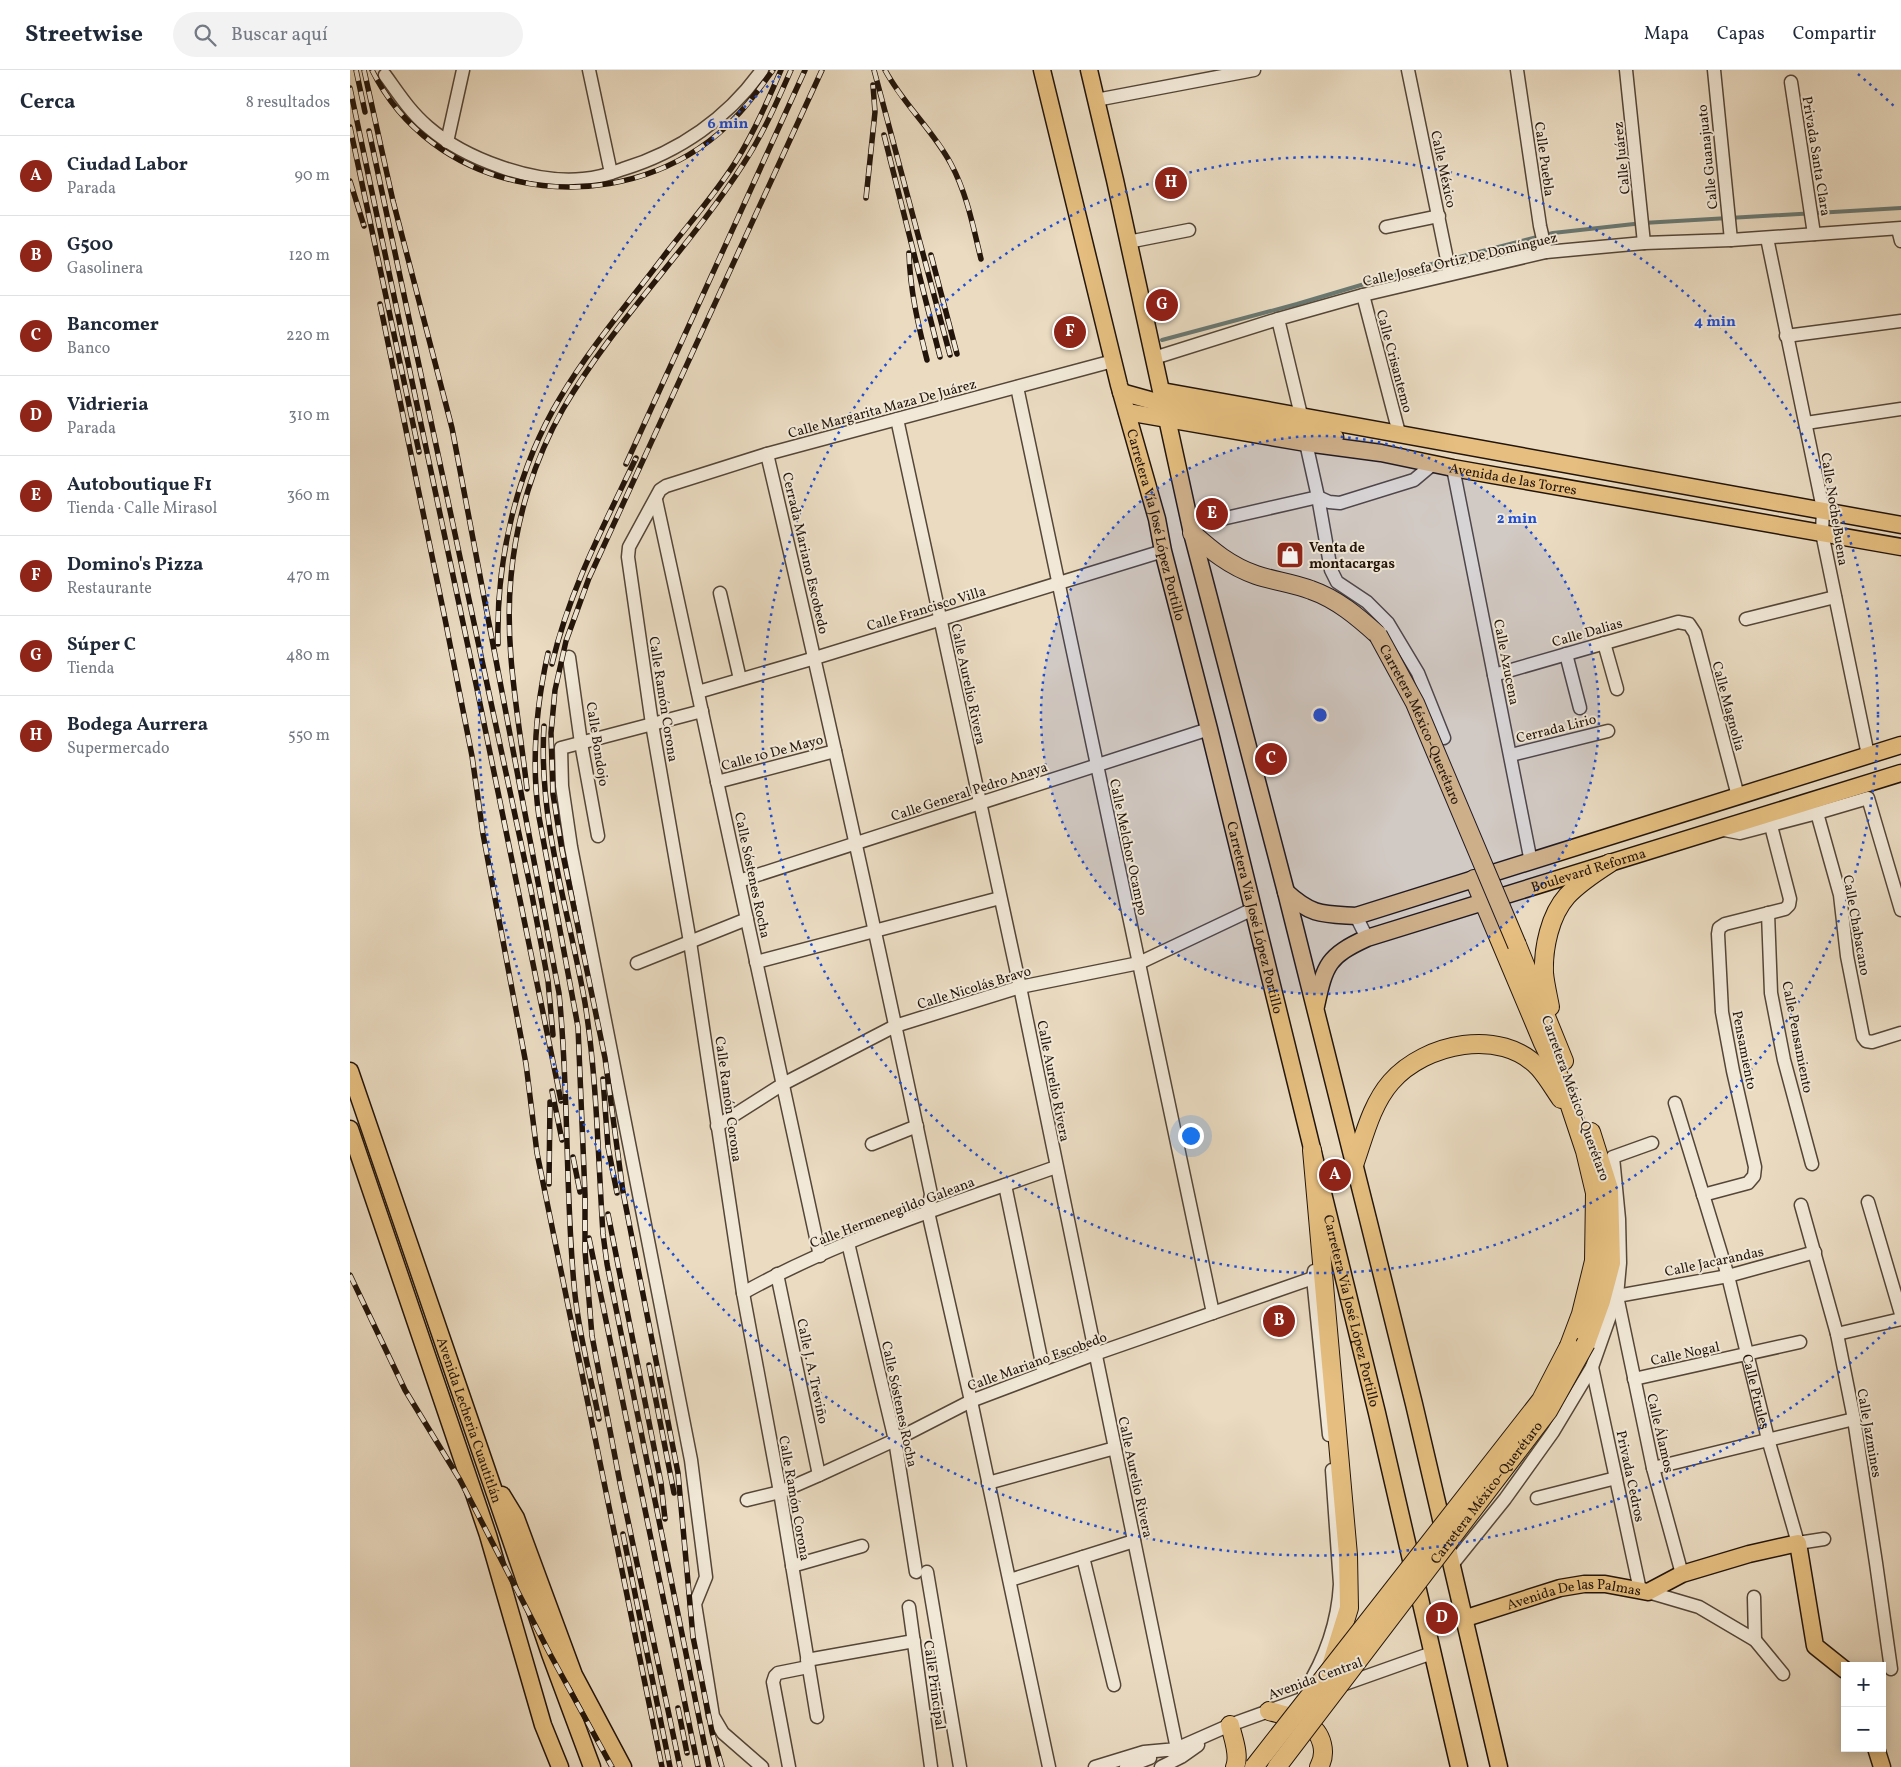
<!DOCTYPE html>
<html lang="es">
<head>
<meta charset="utf-8">
<style>
	body { margin:0; font-family:Vollkorn,serif; background:#f2f2f3; color:#1f2937 }
	.controls { position:absolute; right:15px; bottom:15px; display:grid; overflow:hidden; border-radius:0px; box-shadow:0 2px 12px #0003 }
	.controls button { width:45px; height:45px; display:grid; place-items:center; padding:0; border:0; border-bottom:1px solid #e0e1e3; background:#fff; color:#1f2937; font:25px sans-serif }
	.you { position:absolute; left:840px; top:1065px; width:18px; height:18px; margin:-12px; border:4px solid #fff; border-radius:50%; background:#1a73e8; box-shadow:0 0 0 8px #1a73e833 }
	.badge { display:grid; place-items:center; width:32px; height:32px; border-radius:50%; background:#8f2418; color:#fff; font-size:16px; font-weight:700 }
	.pin { position:absolute; translate:-50% -50%; border:2px solid #fff; box-shadow:0 1px 5px #0006 }
	.list { margin:0; padding:0; list-style:none }
	h2 { display:flex; justify-content:space-between; align-items:center; height:65px; margin:0; padding:0 20px; font-size:21px }
	h2 small { font-size:16px; font-weight:400; color:#747a83 }
	.list li { display:grid; grid-template-columns:32px 1fr auto; gap:15px; align-items:center; box-sizing:border-box; height:80px; padding:0 20px; border-top:1px solid #e0e1e3 }
	.list b { display:block; font-size:19px; white-space:nowrap }
	.list p { margin:0; font-size:16px; white-space:nowrap; color:#747a83 }
	.list em { font-size:16px; font-style:normal; color:#747a83 }
	.icon { flex:none; width:28px; height:28px; fill:none; stroke:currentColor; stroke-width:2; stroke-linecap:round; stroke-linejoin:round }
	.map { position:relative; flex:none; width:1551px; height:1697px; overflow:hidden }
	header { display:flex; align-items:center; gap:30px; box-sizing:border-box; height:70px; padding:0 25px; background:#fff; border-bottom:1px solid #e0e1e3 }
	header strong { font-size:24px }
	nav { display:flex; gap:28px; margin-inline-start:auto; font-size:18px }
	.search { width:350px; height:45px; background:#f2f2f3; display:flex; align-items:center; gap:12px; box-sizing:border-box; padding:0 18px; border-radius:28px; color:#747a83; font-size:19px }
	main { display:flex }
	aside { flex:1; background:#fff }
	.map>svg:first-child { display:block }
</style>
</head>
<body>
<header>
<strong>Streetwise</strong>
<div class="search"><svg class="icon" aria-label="search" viewBox="0 0 24 24"><circle cx="10" cy="10" r="6"/><path d="M15 15l6 6"/></svg>Buscar aquí</div>
<nav><a>Mapa</a><a>Capas</a><a>Compartir</a></nav>
</header>
<main>
<aside>
<h2>Cerca<small>8 resultados</small></h2>
<ul class="list">
<li><span class="badge">A</span><div><b>Ciudad Labor</b><p>Parada</p></div><em>90 m</em></li>
<li><span class="badge">B</span><div><b>G500</b><p>Gasolinera</p></div><em>120 m</em></li>
<li><span class="badge">C</span><div><b>Bancomer</b><p>Banco</p></div><em>220 m</em></li>
<li><span class="badge">D</span><div><b>Vidrieria</b><p>Parada</p></div><em>310 m</em></li>
<li><span class="badge">E</span><div><b>Autoboutique F1</b><p>Tienda · Calle Mirasol</p></div><em>360 m</em></li>
<li><span class="badge">F</span><div><b>Domino's Pizza</b><p>Restaurante</p></div><em>470 m</em></li>
<li><span class="badge">G</span><div><b>Súper C</b><p>Tienda</p></div><em>480 m</em></li>
<li><span class="badge">H</span><div><b>Bodega Aurrera</b><p>Supermercado</p></div><em>550 m</em></li>
</ul>
</aside>
<div class="map">
<svg width="1551" height="1697" viewBox="0 0 1551 1697">
	<rect width="100%" height="100%" fill="#eadbc1"/>
	<filter id="stains"><feTurbulence type="fractalNoise" baseFrequency=".004" numOctaves="4"/><feColorMatrix values="0 0 0 0 .2 0 0 0 0 .09 0 0 0 0 .02 0 0 0 .5 -.17"/></filter>
	<radialGradient id="worn" r=".72"><stop offset=".6" stop-color="#630" stop-opacity="0"/><stop offset="1" stop-color="#630" stop-opacity=".3"/></radialGradient>
	<g fill="none" stroke-linecap="round" stroke-linejoin="round">
		<polyline stroke="#697872" stroke-width="4" points="812,270 947,234 1082,194 1203,163 1293,153 1551,138"/>
		<defs>
			<g id="minor">
				<polyline points="239,0 261,103"/>
				<polyline points="1058,0 1100,204"/>
				<polyline points="1167,0 1190,156 1196,182"/>
				<polyline points="1276,0 1294,173"/>
				<polyline points="1364,0 1381,170"/>
				<path d="M 35,5 C 48,23 60,42 78,57 C 115,89 183,114 233,109 C 246,108 260,104 273,99 C 329,82 378,48 412,0"/>
				<polyline points="1441,12 1464,164"/>
				<polyline points="746,30 904,0"/>
				<polyline points="97,72 113,0"/>
				<polyline points="1036,157 1089,146"/>
				<polyline points="1548,159 1551,171"/>
				<polyline points="1417,168 1473,439 1472,463 1518,685"/>
				<polyline points="778,172 839,160"/>
				<polyline points="1013,225 1049,363"/>
				<polyline points="928,249 951,345"/>
				<polyline points="1436,266 1551,251"/>
				<polyline points="804,288 928,249 1013,225 1196,182 1294,173 1381,170 1551,158"/>
				<polyline points="667,317 863,1243"/>
				<polyline points="547,349 670,917 827,1679 794,1682 745,1697"/>
				<polyline points="1456,353 1551,339"/>
				<polyline points="956,373 968,427 981,500 987,512 1017,532 1038,553 1068,603 1094,668"/>
				<path d="M 417,384 C 475,630 529,877 581,1124 L 578,1142 L 621,1331 L 699,1697"/>
				<polyline points="1103,398 1181,792"/>
				<polyline points="306,430 470,1186"/>
				<polyline points="841,456 968,427 979,432 990,433 1064,410 1083,394"/>
				<polyline points="370,523 390,609"/>
				<polyline points="1396,549 1485,527"/>
				<polyline points="1254,573 1267,619"/>
				<polyline points="1216,584 1230,638"/>
				<polyline points="219,587 231,673 248,766"/>
				<polyline points="1144,605 1328,552 1339,554 1345,563 1388,726"/>
				<polyline points="348,622 465,588 813,481"/>
				<polyline points="352,641 211,678 212,716 221,777 341,1390 356,1507 345,1534 363,1646 373,1663 412,1697"/>
				<polyline points="1161,685 1258,661"/>
				<polyline points="367,712 485,681"/>
				<polyline points="1467,743 1490,825 1497,886 1513,967 1516,971 1522,972 1551,963"/>
				<polyline points="1369,759 1390,763 1467,743 1518,728 1551,840"/>
				<polyline points="389,811 859,659"/>
				<polyline points="1418,843 1421,923 1434,990 1462,1094"/>
				<polyline points="1006,846 1017,868"/>
				<polyline points="406,892 650,828"/>
				<polyline points="287,893 397,849"/>
				<path id="s1" d="M 1325,1033 L 1378,1206 L 1418,1369 L 1448,1473 L 1474,1469"/>
				<polyline points="367,1056 433,1014 545,956 670,917 789,893 903,839"/>
				<polyline points="522,1074 567,1056"/>
				<polyline points="655,1115 694,1303"/>
				<polyline points="1353,1125 1398,1113 1404,1106 1405,1097 1383,1001 1372,942 1368,864 1369,858 1375,854 1435,839 1439,835 1440,829 1421,756"/>
				<polyline points="1518,1132 1551,1244"/>
				<polyline points="1451,1135 1487,1264 1504,1349 1526,1493 1541,1599"/>
				<polyline points="498,1173 545,1370 566,1502"/>
				<polyline points="964,1201 963,1208 979,1365"/>
				<polyline points="427,1204 469,1405"/>
				<path d="M 393,1223 C 489,1169 602,1134 706,1097"/>
				<polyline points="1260,1226 1267,1226 1378,1206 1465,1182"/>
				<polyline points="1267,1226 1303,1398 1332,1504"/>
				<polyline points="1487,1264 1551,1249"/>
				<polyline points="1242,1297 1290,1520"/>
				<polyline points="1284,1309 1450,1272"/>
				<polyline points="1303,1398 1504,1349"/>
				<polyline points="638,1413 765,1378"/>
				<polyline points="1187,1428 1266,1408"/>
				<polyline points="397,1430 430,1422 469,1405 545,1370 621,1331 745,1284 963,1208"/>
				<polyline points="733,1487 764,1615"/>
				<polyline points="442,1496 512,1476"/>
				<polyline points="1101,1496 1155,1429 1203,1362 1242,1297 1267,1226 1270,1193 1269,1149 1263,1087 1302,1073"/>
				<polyline points="577,1502 610,1697"/>
				<polyline points="660,1510 784,1471"/>
				<polyline points="1298,1522 1349,1537 1405,1570 1433,1604"/>
				<polyline points="1404,1527 1405,1570"/>
				<polyline points="559,1537 581,1697"/>
				<polyline points="457,1590 564,1571"/>
				<polyline points="989,1616 1082,1583"/>
				<path d="M 954,1622 C 975,1589 988,1553 990,1514 L 982,1400"/>
				<polyline points="467,1647 430,1422 393,1223 340,872 302,654 278,487 279,477 310,420 316,416 417,384 763,291"/>
				<polyline points="821,1681 880,1655 960,1626"/>
				<polyline points="439,1697 423,1612 425,1606 428,1603 458,1597"/>
				<polyline points="776,1697 800,1688"/>
				<polyline points="811,1697 831,1687 848,1675"/>
			</g>
			<g id="major">
				<path id="s2" d="M 692,0 L 769,315 L 807,449 L 813,481 L 859,659 L 1027,1343 L 1109,1697"/>
				<polyline points="739,0 765,110 842,463 936,822 1018,1149 1064,1334 1149,1697"/>
				<polyline points="812,321 1551,455"/>
				<polyline points="771,322 814,334 985,367"/>
				<path id="s3" d="M 777,342 L 956,373 L 1031,383 L 1103,398 L 1551,477"/>
				<path d="M 936,822 C 962,846 973,844 1006,846 L 1551,675"/>
				<path id="s4" d="M 966,936 C 975,894 978,886 1017,868 L 1551,703"/>
				<path id="s5" d="M 0,1001 L 200,1584 L 242,1697"/>
				<polyline points="0,1059 138,1465 193,1655 210,1697"/>
				<polyline points="152,1425 166,1448 224,1605 273,1697"/>
				<path id="s6" d="M 1113,1549 L 1210,1518 L 1234,1514 L 1255,1514 L 1298,1522 L 1332,1504 L 1399,1484 L 1448,1473 L 1465,1576 L 1495,1600"/>
				<polyline points="1526,1678 1532,1697"/>
			</g>
			<g id="highway">
				<path d="M 842,463 C 862,481 880,496 906,505 C 924,511 943,513 961,520 C 987,529 1008,547 1028,565"/>
				<polyline points="1124,809 1193,973 1213,1015 1235,1081 1245,1123 1244,1191 1231,1244 1219,1276"/>
				<polyline points="1167,875 1214,991"/>
				<path d="M 1200,937 C 1198,926 1195,914 1194,903 C 1193,878 1200,845 1217,826 C 1229,813 1246,802 1260,793"/>
				<polyline points="962,1080 998,1485 999,1538 981,1596"/>
				<path d="M 1004,1095 C 1014,1067 1021,1035 1041,1012 C 1075,973 1151,957 1189,998 C 1197,1007 1204,1019 1211,1029"/>
				<polyline points="1236,1273 1251,1231 1261,1193 1259,1119 1241,1062"/>
				<path d="M 919,1641 C 940,1647 966,1649 972,1674 C 974,1682 973,1690 969,1697"/>
				<path d="M 880,1655 C 883,1668 890,1685 885,1697"/>
			</g>
		</defs>
		<use href="#minor" stroke="#544638" stroke-width="15"/>
		<use href="#major" stroke="#22140a" stroke-width="19"/>
		<use href="#highway" stroke="#22140a" stroke-width="20"/>
		<use href="#minor" stroke="#f1e8d7" stroke-width="12"/>
		<use href="#major" stroke="#e5be80" stroke-width="16"/>
		<use href="#highway" stroke="#e5be80" stroke-width="18"/>
		<defs>
			<g id="rail">
				<polyline points="6,0 15,42"/>
				<path d="M 14,0 L 43,131 L 102,358 L 209,923 C 219,1020 215,1118 224,1215 C 228,1260 240,1304 249,1349"/>
				<path d="M 22,0 C 81,120 240,150 348,79 C 380,58 401,31 423,0"/>
				<polyline points="524,0 600,285"/>
				<path d="M 535,0 C 553,34 583,60 601,94 C 617,124 623,156 631,189"/>
				<polyline points="0,18 127,619 211,1031"/>
				<polyline points="0,57 69,382"/>
				<polyline points="19,61 181,820 198,911 203,965"/>
				<polyline points="534,65 590,287"/>
				<polyline points="0,111 14,156"/>
				<polyline points="516,128 525,42 523,15"/>
				<path d="M 559,183 C 560,220 568,254 577,290"/>
				<polyline points="581,185 607,284"/>
				<polyline points="30,234 95,549 122,686 133,764 176,994 187,1083 312,1697"/>
				<polyline points="276,394 455,0"/>
				<path d="M 148,574 C 146,490 166,401 210,328 C 241,276 281,230 317,182 C 341,151 368,121 388,88 C 405,60 418,30 431,0"/>
				<path d="M 198,583 C 186,637 181,692 189,747 L 228,957 L 235,1125 L 235,1181 L 242,1266 L 270,1413 L 330,1697"/>
				<path d="M 202,594 C 219,521 254,455 286,388"/>
				<path d="M 194,656 C 188,751 219,841 235,933 C 247,1008 248,1088 253,1164 L 257,1194 L 359,1697"/>
				<path d="M 177,719 C 169,648 154,578 161,507 C 166,449 184,390 213,339 C 264,251 339,179 394,93 C 413,64 427,32 441,0"/>
				<polyline points="253,1009 258,1077 267,1123"/>
				<polyline points="202,1021 212,1070"/>
				<polyline points="223,1087 230,1122"/>
				<polyline points="199,1114 200,1032"/>
				<polyline points="258,1144 311,1413 315,1449"/>
				<polyline points="239,1168 348,1697"/>
				<polyline points="0,1205 55,1320 110,1410 200,1584 262,1697"/>
				<polyline points="299,1295 324,1423"/>
				<polyline points="273,1464 320,1697"/>
				<polyline points="328,1638 337,1683"/>
				<polyline points="372,1697 362,1662 343,1567 328,1403 273,1122 255,988 212,780 203,724 201,663 205,620 216,571 239,508 472,0"/>
			</g>
		</defs>
		<use href="#rail" stroke="#22140a" stroke-width="5.5"/>
		<use href="#rail" stroke="#f1e8d7" stroke-width="4" stroke-dasharray="11" stroke-linecap="butt"/>
		<defs>
			<g id="highway-bridge">
				<path id="s7" d="M 1028,565 L 1065,633 L 1167,875"/>
				<polyline points="904,1697 1191,1330 1219,1276"/>
				<path id="s8" d="M 927,1697 L 1198,1341 L 1236,1273"/>
			</g>
		</defs>
		<use href="#highway-bridge" stroke="#22140a" stroke-width="20" stroke-linecap="butt"/>
		<use href="#highway-bridge" stroke="#e5be80" stroke-width="18"/>
	</g>
	<circle cx="970" cy="645" r="279" fill="#1d4ed8" fill-opacity=".12"/>
	<g fill="none" stroke="#1d4ed8" stroke-width="2.5" stroke-dasharray="2.5 5">
		<circle cx="970" cy="645" r="279"/>
		<circle cx="970" cy="645" r="558"/>
		<path d="M1546 1252A837 837 0 1 1 432 4M1508 4A837 837 0 0 1 1546 38"/>
	</g>
	<defs>
		<symbol id="shop-square" viewBox="-11 -11 22 22"><rect x="-9" y="-9" width="18" height="18" rx="4" fill="#8f2418" stroke="#f1e8d7"/><path d="M-5-2.5h2.3a2.7 3.5 0 0 1 5.4 0H5L5.5 6h-11ZM-1.5-2.5h3a1.5 2.3 0 0 0-3 0Z" fill="#fff"/></symbol>
	</defs>
	<g fill-rule="evenodd">
		<use href="#shop-square" x="924" y="469" width="32" height="32"/>
	</g>
	<g text-anchor="middle" stroke-width="4" stroke-linejoin="round" paint-order="stroke">
		<g font-size="14" fill="#22140a" stroke="#f1e8d7">
			<text transform="translate(1467 86) rotate(81)" y="5">Privada Santa Clara</text>
			<text transform="translate(1357 87) rotate(-96)" y="5">Calle Guanajuato</text>
			<text transform="translate(1271 88) rotate(-96)" y="5">Calle Juárez</text>
			<text transform="translate(1195 89) rotate(82)" y="5">Calle Puebla</text>
			<text transform="translate(1094 99) rotate(78)" y="5">Calle México</text>
			<text transform="translate(1110 189) rotate(-13)" y="5">Calle Josefa Ortiz De Domínguez</text>
			<text transform="translate(1045 291) rotate(75)" y="5">Calle Crisantemo</text>
			<text transform="translate(532 338) rotate(-15)" y="5">Calle Margarita Maza De Juárez</text>
			<text dy="5" stroke="none"><textPath href="#s3" startOffset="392">Avenida de las Torres</textPath></text>
			<text transform="translate(1485 439) rotate(81)" y="5">Calle Noche Buena</text>
			<text dy="5" stroke="none"><textPath href="#s2" startOffset="469">Carretera Vía José López Portillo</textPath></text>
			<text transform="translate(456 483) rotate(77)" y="5">Cerrada Mariano Escobedo</text>
			<text transform="translate(576 538) rotate(-17)" y="5">Calle Francisco Villa</text>
			<text transform="translate(1237 562) rotate(-16)" y="5">Calle Dalias</text>
			<text transform="translate(1157 592) rotate(79)" y="5">Calle Azucena</text>
			<text transform="translate(619 614) rotate(78)" y="5">Calle Aurelio Rivera</text>
			<text transform="translate(314 629) rotate(81)" y="5">Calle Ramón Corona</text>
			<text transform="translate(1379 636) rotate(75)" y="5">Calle Magnolia</text>
			<text dy="5" stroke="none"><textPath href="#s7" startOffset="99">Carretera México-Querétaro</textPath></text>
			<text transform="translate(1206 658) rotate(-14)" y="5">Cerrada Lirio</text>
			<text transform="translate(248 674) rotate(81)" y="5">Calle Bondojo</text>
			<text transform="translate(422 682) rotate(-15)" y="5">Calle 10 De Mayo</text>
			<text transform="translate(619 721) rotate(-18)" y="5">Calle General Pedro Anaya</text>
			<text transform="translate(779 777) rotate(78)" y="5">Calle Melchor Ocampo</text>
			<text dy="5" stroke="none"><textPath href="#s4" startOffset="322">Boulevard Reforma</textPath></text>
			<text transform="translate(403 805) rotate(78)" y="5">Calle Sóstenes Rocha</text>
			<text dy="5" stroke="none"><textPath href="#s2" startOffset="874">Carretera Vía José López Portillo</textPath></text>
			<text transform="translate(1507 855) rotate(80)" y="5">Calle Chabacano</text>
			<text transform="translate(624 917) rotate(-17)" y="5">Calle Nicolás Bravo</text>
			<text transform="translate(1448 967) rotate(79)" y="5">Calle Pensamiento</text>
			<text transform="translate(1395 980) rotate(79)" y="5">Pensamiento</text>
			<text transform="translate(704 1011) rotate(79)" y="5">Calle Aurelio Rivera</text>
			<text transform="translate(1226 1028) rotate(70)" y="5">Carretera México-Querétaro</text>
			<text transform="translate(379 1029) rotate(82)" y="5">Calle Ramón Corona</text>
			<text transform="translate(542 1142) rotate(-21)" y="5">Calle Hermenegildo Galeana</text>
			<text transform="translate(1364 1191) rotate(-12)" y="5">Calle Jacarandas</text>
			<text dy="5" stroke="none"><textPath href="#s2" startOffset="1279">Carretera Vía José López Portillo</textPath></text>
			<text transform="translate(1335 1283) rotate(-12)" y="5">Calle Nogal</text>
			<text transform="translate(687 1291) rotate(-20)" y="5">Calle Mariano Escobedo</text>
			<text transform="translate(463 1301) rotate(78)" y="5">Calle J. A. Treviño</text>
			<text dy="5" stroke="none"><textPath href="#s1" startOffset="300">Calle Pirules</textPath></text>
			<text transform="translate(550 1334) rotate(78)" y="5">Calle Sóstenes Rocha</text>
			<text dy="5" stroke="none"><textPath href="#s5" startOffset="369">Avenida Lecheria Cuautitlán</textPath></text>
			<text transform="translate(1311 1363) rotate(77)" y="5">Calle Álamos</text>
			<text transform="translate(1520 1363) rotate(80)" y="5">Calle Jazmines</text>
			<text transform="translate(1281 1406) rotate(78)" y="5">Privada Cedros</text>
			<text transform="translate(786 1407) rotate(78)" y="5">Calle Aurelio Rivera</text>
			<text dy="5" stroke="none"><textPath href="#s8" startOffset="345">Carretera México-Querétaro</textPath></text>
			<text transform="translate(445 1428) rotate(80)" y="5">Calle Ramón Corona</text>
			<text dy="5" stroke="none"><textPath href="#s6" startOffset="115">Avenida De las Palmas</textPath></text>
			<text transform="translate(965 1608) rotate(-20)" y="5">Avenida Central</text>
			<text transform="translate(585 1615) rotate(82)" y="5">Calle Principal</text>
		</g>
		<g font-size="14" font-weight="bold" fill="#22140a" stroke="#f1e8d7" text-anchor="start">
			<text x="959" y="482">Venta de<tspan x="959" dy="16">montacargas</tspan></text>
		</g>
	</g>
	<circle cx="970" cy="645" r="8" fill="#1d4ed8" stroke="#f1e8d7" stroke-width="2.5"/>
	<g font-size="15" text-anchor="middle" font-weight="bold" fill="#1d4ed8" stroke="#f1e8d7" stroke-width="4" stroke-linejoin="round" paint-order="stroke">
		<text x="378" y="58">6 min</text>
		<text x="1365" y="256">4 min</text>
		<text x="1167" y="453">2 min</text>
	</g>
	<rect width="100%" height="100%" filter="url(#stains)"/>
	<rect width="100%" height="100%" fill="url(#worn)"/>
</svg>
<div class="controls">
<button>+</button>
<button>−</button>
</div>
<div class="you"></div>
<div class="pin badge" style="left:985px;top:1105px">A</div>
<div class="pin badge" style="left:929px;top:1251px">B</div>
<div class="pin badge" style="left:921px;top:689px">C</div>
<div class="pin badge" style="left:1092px;top:1548px">D</div>
<div class="pin badge" style="left:862px;top:444px">E</div>
<div class="pin badge" style="left:720px;top:262px">F</div>
<div class="pin badge" style="left:812px;top:235px">G</div>
<div class="pin badge" style="left:821px;top:113px">H</div>
</div>
</main>
</body>
</html>
